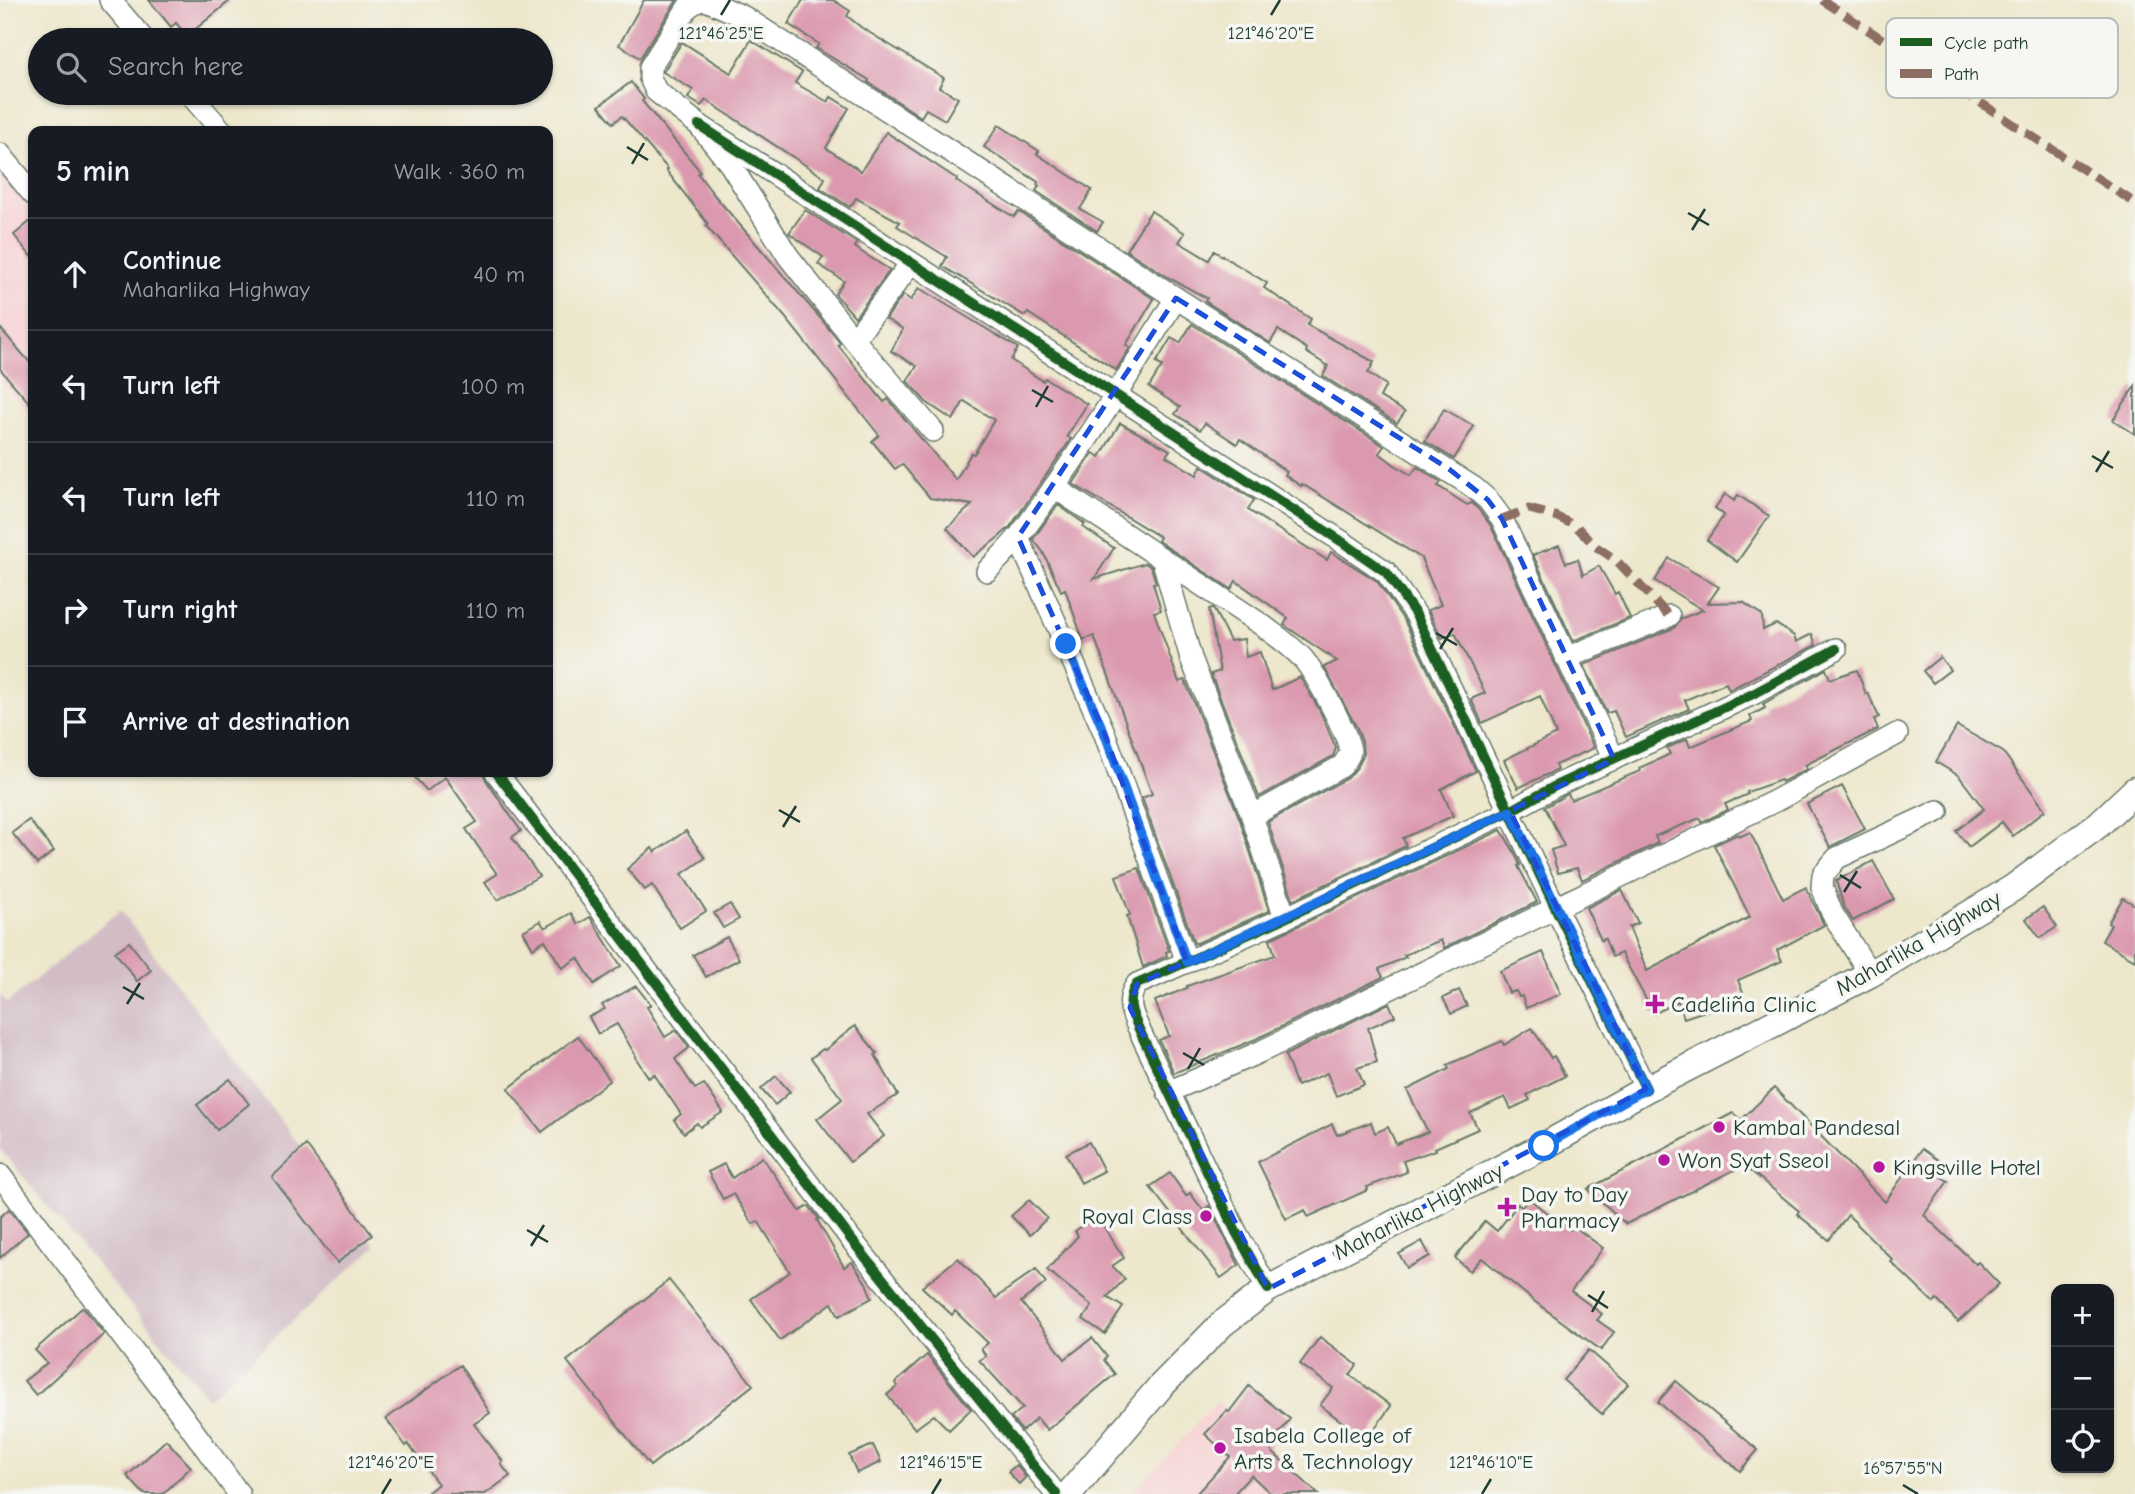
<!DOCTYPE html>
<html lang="en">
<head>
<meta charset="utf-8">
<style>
	body { margin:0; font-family:"Comic Neue",sans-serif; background:#20242c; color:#f1f3f6 }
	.controls { position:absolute; right:21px; bottom:21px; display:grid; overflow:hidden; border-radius:14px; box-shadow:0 2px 5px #0004 }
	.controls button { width:63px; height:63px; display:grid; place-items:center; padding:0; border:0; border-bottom:2px solid #363941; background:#171b24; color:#f1f3f6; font:35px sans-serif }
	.stop { position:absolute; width:21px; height:21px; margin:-16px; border:5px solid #1a73e8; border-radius:50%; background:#fff }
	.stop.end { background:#1a73e8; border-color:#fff; box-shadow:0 2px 7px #0008 }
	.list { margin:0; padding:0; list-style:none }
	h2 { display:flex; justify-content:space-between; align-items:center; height:91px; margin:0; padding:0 28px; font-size:30px }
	h2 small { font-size:23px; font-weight:400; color:#9ea1a6 }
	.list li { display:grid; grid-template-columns:46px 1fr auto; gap:21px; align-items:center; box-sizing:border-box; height:112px; padding:0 28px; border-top:2px solid #363941 }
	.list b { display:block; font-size:26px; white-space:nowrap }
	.list p { margin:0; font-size:23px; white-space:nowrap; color:#9ea1a6 }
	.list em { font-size:23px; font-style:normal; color:#9ea1a6 }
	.icon { flex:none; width:38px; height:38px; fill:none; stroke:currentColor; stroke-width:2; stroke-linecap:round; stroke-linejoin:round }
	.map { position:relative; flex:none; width:2135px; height:1494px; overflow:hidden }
	.search { position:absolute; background:#171b24; box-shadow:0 2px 5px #0004; left:28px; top:28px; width:525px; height:77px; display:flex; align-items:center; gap:18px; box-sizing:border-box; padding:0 24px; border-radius:38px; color:#9ea1a6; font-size:26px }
	.panel { position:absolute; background:#171b24; box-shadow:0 2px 5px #0004; left:28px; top:126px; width:525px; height:651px; border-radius:14px }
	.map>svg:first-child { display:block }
</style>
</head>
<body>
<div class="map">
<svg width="2135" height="1494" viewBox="0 0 2135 1494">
	<rect width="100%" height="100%" fill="#f6f6f2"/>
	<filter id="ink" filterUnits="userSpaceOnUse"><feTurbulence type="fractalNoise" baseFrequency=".0143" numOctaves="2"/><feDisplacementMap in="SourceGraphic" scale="14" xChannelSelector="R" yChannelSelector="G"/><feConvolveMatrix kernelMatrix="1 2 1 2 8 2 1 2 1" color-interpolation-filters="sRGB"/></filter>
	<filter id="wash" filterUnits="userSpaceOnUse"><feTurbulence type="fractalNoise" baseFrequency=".00686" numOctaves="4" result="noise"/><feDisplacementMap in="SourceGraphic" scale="28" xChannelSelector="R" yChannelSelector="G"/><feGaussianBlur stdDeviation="1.57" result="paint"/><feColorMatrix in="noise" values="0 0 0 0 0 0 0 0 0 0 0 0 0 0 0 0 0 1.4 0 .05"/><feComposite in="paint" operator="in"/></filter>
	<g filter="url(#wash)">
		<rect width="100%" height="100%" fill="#ede7cc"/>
		<g fill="#f7cfd1">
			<polygon points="1,168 33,206 33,419 0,380"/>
			<polygon points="1217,1401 1313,1494 1132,1494"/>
		</g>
		<polygon fill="#d2bdc6" points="120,910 376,1246 208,1398 0,1149 0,995 7,1003"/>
		<g id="blocks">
			<g fill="#db99af">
				<polygon points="149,0 231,0 187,36 176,23 171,27"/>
				<polygon points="644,0 677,0 640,58 619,45"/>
				<polygon points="803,0 833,0 850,11 847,16 862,28 944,78 939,87 958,98 945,120 926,109 921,117 868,82 869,80 816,48 819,44 788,24"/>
				<polygon points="751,40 802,72 795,83 828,102 831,97 849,108 826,148 861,171 886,132 957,179 956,181 1014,217 1018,212 1021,213 1154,299 1126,345 1130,348 1116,370 1028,313 1025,316 942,266 947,257 897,226 900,222 856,198 850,207 820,188 825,178 706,100 701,106 688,98 693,90 663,72 682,42 731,73"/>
				<polygon points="631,82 644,99 642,101 700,171 698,174 715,196 821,319 840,343 838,345 884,402 888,399 956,480 971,453 974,454 994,420 964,401 953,420 926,402 907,381 917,366 891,351 903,329 886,319 903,295 911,300 919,288 1018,348 1011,360 1043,381 1045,378 1087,404 1067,436 1071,439 1010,527 999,537 973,557 947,528 972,505 930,498 902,464 895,469 872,441 879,435 785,317 706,226 708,224 666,170 668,169 622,116 613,123 599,106"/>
				<polygon points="999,125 1039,151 1037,154 1092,190 1080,209 1103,222 1097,231 1036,191 1039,186 1037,185 1038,182 984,147"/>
				<polygon points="805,210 857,243 855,247 860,251 890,270 855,317 835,294 844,281 818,264 823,257 789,233"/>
				<polygon points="1151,211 1185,233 1179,242 1209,260 1214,251 1226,258 1267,283 1264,288 1311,319 1307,325 1374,362 1368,373 1386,385 1380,397 1405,412 1397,423 1323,376 1328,366 1306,352 1307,349 1278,330 1270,343 1205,301 1207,298 1171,279 1126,250"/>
				<polygon points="33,219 33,259 14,235"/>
				<polygon points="1192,324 1384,446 1379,453 1395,465 1411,475 1417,467 1441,482 1438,486 1467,505 1472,503 1478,509 1491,526 1594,748 1555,765 1557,770 1518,788 1504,760 1556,734 1540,696 1482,723 1471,699 1485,693 1455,633 1442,638 1428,610 1441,605 1421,558 1302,484 1301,486 1285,475 1287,472 1240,439 1237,444 1205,423 1200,430 1175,414 1180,407 1149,387 1162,366 1156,363 1171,338 1180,343"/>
				<polygon points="0,328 33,366 33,407 0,369"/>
				<polygon points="2135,386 2135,434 2113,420"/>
				<polygon points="1444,409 1474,426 1454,459 1425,441"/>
				<polygon points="1120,423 1170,450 1166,456 1197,475 1201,466 1254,500 1248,510 1327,560 1331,552 1377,581 1405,622 1476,771 1441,789 1453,816 1403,838 1406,846 1293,900 1268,822 1349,777 1358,766 1363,755 1362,742 1357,728 1324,667 1337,661 1284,625 1288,618 1236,581 1231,589 1158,541 1160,537 1073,484 1093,453 1100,457"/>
				<polygon points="1725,494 1734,501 1738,495 1769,516 1737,562 1707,540 1724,515 1715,508"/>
				<polygon points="1058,505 1085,524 1083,527 1114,548 1094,579 1145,563 1151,567 1156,583 1153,583 1161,610 1154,612 1179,682 1185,680 1240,820 1269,911 1197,943 1194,943 1142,798 1152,794 1094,636 1083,640 1065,589 1061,591 1043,552 1033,539"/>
				<polygon points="1559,545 1566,563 1578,559 1583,575 1599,566 1615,594 1618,592 1630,618 1573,641 1533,555"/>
				<polygon points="1669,558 1719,587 1708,603 1743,602 1762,615 1763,630 1776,624 1794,636 1796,642 1812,634 1816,645 1729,690 1726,683 1685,700 1689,709 1626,737 1614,711 1607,713 1584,665 1674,628 1682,618 1703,610 1655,581"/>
				<polygon points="1213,608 1230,641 1244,639 1246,657 1260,652 1272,690 1300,677 1320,711 1336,748 1333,756 1259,797 1211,674 1220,671 1209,609"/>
				<polygon points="1940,657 1950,670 1933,683 1923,671"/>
				<polygon points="1826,669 1830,679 1857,670 1866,694 1868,693 1879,717 1874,719 1878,729 1805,765 1807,769 1782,782 1781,780 1747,792 1748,794 1725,804 1728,810 1702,822 1700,818 1655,836 1658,843 1582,880 1577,868 1558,873 1551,850 1564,846 1545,807 1568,794 1571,800 1640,771 1639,768 1664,757 1670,754 1667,748 1687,739 1690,747 1752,721 1750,716 1765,708 1763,704"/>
				<polygon points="1957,726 2003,752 2045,810 2013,836 2002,822 1969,847 1956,831 1984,809 1959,776 1936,762"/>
				<polygon points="410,772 483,772 486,780 521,831 512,837 539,876 498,900 485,882 497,874 466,829 477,822 445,777 427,791"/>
				<polygon points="1842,786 1865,829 1830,847 1807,804"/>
				<polygon points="29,820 54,851 37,864 12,833"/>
				<polygon points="1501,830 1515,853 1520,865 1518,866 1537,902 1444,948 1441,940 1404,955 1406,957 1379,969 1383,977 1256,1039 1174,1073 1159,1040 1169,1036 1155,1001 1187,988 1187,986 1275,955 1270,939"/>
				<polygon points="686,831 705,858 682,874 706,911 680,928 652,885 645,890 627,869 652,848 655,852"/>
				<polygon points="1750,832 1783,899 1806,887 1824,925 1777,950 1782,961 1738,980 1743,993 1711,1007 1711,1009 1684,1018 1678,1001 1654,1014 1621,953 1612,957 1605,939 1601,940 1586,908 1622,890 1638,923 1629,927 1647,971 1750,917 1714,845 1738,834 1739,837"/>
				<polygon points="1873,861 1894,899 1853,921 1844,907 1836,881"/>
				<polygon points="1139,868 1169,951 1166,952 1167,956 1143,967 1127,916 1130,915 1116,876"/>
				<polygon points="2123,898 2135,905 2135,960 2102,941 2111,925 2108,923"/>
				<polygon points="730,904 739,919 723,928 714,913"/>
				<polygon points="2043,907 2057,927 2040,938 2026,919"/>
				<polygon points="571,913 578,924 590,917 621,966 594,984 578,958 562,968 545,940 533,948 523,931 540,921 545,928"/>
				<polygon points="727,937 739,959 706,977 693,955"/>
				<polygon points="129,942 151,970 137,981 115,952"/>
				<polygon points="1543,952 1561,994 1526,1008 1522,996 1519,997 1516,991 1509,993 1500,971"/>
				<polygon points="636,986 651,1005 647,1007 665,1037 676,1030 689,1048 675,1059 695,1089 704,1084 723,1112 700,1127 697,1123 684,1133 674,1120 681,1114 654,1074 649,1078 635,1057 636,1056 617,1024 598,1034 589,1017 605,1009 602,1005"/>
				<polygon points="1459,990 1467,1006 1451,1014 1443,998"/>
				<polygon points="1389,1003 1395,1016 1368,1028 1377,1062 1357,1068 1364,1085 1336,1096 1327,1073 1297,1086 1285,1055"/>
				<polygon points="855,1026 877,1053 875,1055 898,1095 867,1114 884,1136 850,1162 817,1119 842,1099 811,1058 823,1049 825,1050"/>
				<polygon points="1532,1028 1551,1058 1554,1056 1565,1076 1527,1095 1530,1100 1511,1109 1505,1097 1470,1113 1478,1129 1435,1148 1436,1150 1403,1161 1407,1172 1367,1187 1368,1190 1308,1217 1305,1210 1286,1219 1258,1162 1332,1124 1337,1135 1371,1122 1375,1133 1388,1127 1396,1144 1428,1132 1407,1090 1449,1069 1447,1065 1502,1041 1504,1045"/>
				<polygon points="578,1036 610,1080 542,1132 508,1089"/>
				<polygon points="776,1076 790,1092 775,1105 761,1089"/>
				<polygon points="230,1079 249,1104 217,1130 197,1105"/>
				<polygon points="1774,1088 1885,1202 1922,1149 1947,1166 1940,1176 1948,1181 1924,1215 1976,1264 1978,1262 1999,1284 1958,1322 1937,1300 1934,1303 1891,1262 1893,1260 1848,1215 1829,1240 1797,1214 1799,1211 1744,1165 1626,1224 1588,1189 1733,1113 1741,1120"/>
				<polygon points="1089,1142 1104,1171 1081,1183 1066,1154"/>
				<polygon points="306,1145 372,1235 337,1263 272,1177"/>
				<polygon points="762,1157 800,1211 809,1206 819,1219 817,1220 844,1267 852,1262 866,1283 872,1298 839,1316 832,1303 780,1340 751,1299 790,1272 758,1221 753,1224 733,1194 723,1199 708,1172 724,1164 732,1178"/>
				<polygon points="1170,1173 1186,1196 1190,1193 1203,1210 1209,1206 1239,1265 1221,1278 1150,1187"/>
				<polygon points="1529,1199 1570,1230 1573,1226 1603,1248 1571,1291 1602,1314 1597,1320 1614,1332 1601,1350 1534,1301 1482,1258 1470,1271 1455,1258 1485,1221 1497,1231 1518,1204 1522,1207"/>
				<polygon points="1029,1200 1047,1218 1030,1235 1011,1216"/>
				<polygon points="9,1209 28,1233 0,1258 0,1217"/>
				<polygon points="1097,1216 1124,1258 1112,1266 1125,1279 1107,1297 1123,1307 1105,1334 1083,1319 1092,1306 1047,1270 1078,1236 1075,1231"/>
				<polygon points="1422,1241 1430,1256 1407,1268 1399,1254"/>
				<polygon points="958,1258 996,1298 1036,1269 1046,1283 1021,1302 1040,1326 1065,1359 1092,1338 1107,1357 1104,1360 1115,1374 1047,1430 1037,1418 1022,1431 1011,1418 1023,1408 979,1360 986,1356 981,1349 988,1343 955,1311 952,1315 922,1287"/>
				<polygon points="669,1280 753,1385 650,1466 567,1361"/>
				<polygon points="83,1307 104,1334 36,1395 24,1381 47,1363 35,1350"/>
				<polygon points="1320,1337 1357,1365 1350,1375 1391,1406 1366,1440 1320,1405 1333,1388 1300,1364"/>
				<polygon points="1589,1350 1628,1384 1602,1414 1563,1380"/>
				<polygon points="927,1355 971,1409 949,1430 934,1415 915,1429 887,1395 898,1386 895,1383"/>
				<polygon points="460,1365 490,1413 474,1424 503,1462 501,1464 510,1476 485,1494 426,1494 438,1484 408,1444 406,1446 386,1419"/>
				<polygon points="1676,1381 1758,1450 1740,1471 1658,1402"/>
				<polygon points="1249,1386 1290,1419 1268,1448 1318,1494 1271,1494 1251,1475 1234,1494 1196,1494 1230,1457 1205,1434 1227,1411 1229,1412"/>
				<polygon points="166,1440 191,1467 163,1494 144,1494 127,1476"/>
				<polygon points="873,1445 881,1462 857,1473 849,1455"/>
				<polygon points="1016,1465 1026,1477 1019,1484 1008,1472"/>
			</g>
		</g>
	</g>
	<g filter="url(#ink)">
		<use href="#blocks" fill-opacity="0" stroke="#677869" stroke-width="2"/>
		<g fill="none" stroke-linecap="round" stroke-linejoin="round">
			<defs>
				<g id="minor">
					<polyline points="110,0 144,40"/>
					<polyline points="700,0 688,7 650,67 650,78 656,91 699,125 730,164 788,256 854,340 933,431"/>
					<polyline points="706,0 744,17 1176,298 1473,487 1488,500 1502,519 1614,759"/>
					<polyline points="189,93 222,131"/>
					<polyline points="699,125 1341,541 1386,572 1416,615 1556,909 1646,1089"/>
					<polyline points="0,154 33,194"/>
					<polyline points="854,340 911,263"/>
					<path d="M 1054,487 L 1262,625 C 1276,636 1292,646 1304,660 C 1314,672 1351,738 1350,752 C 1349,757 1345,762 1342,766 L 1252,816"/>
					<polyline points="1018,537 1104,732 1187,962"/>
					<polyline points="1163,561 1191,658 1252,816 1285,918"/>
					<path d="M 987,571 C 998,559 1010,548 1020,535 C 1076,459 1127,379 1176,298"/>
					<polyline points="1566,658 1669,616"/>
					<polyline points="496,772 850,1238 1056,1494"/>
					<polyline points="1870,974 1832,913 1822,887 1823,875 1837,858 1938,811"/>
					<polyline points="1168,1092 1262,1051 1775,801 1897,734"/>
					<polyline points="0,1175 181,1414 239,1494"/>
					<path d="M 1268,1289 L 1236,1232 L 1143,1038 C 1135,1019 1123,1003 1137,984 L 1285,918 L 1510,811 L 1555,786 L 1755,693 L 1836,649"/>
				</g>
				<polyline id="major" points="1069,1494 1160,1387 1222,1324 1268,1289 1544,1146 1646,1089 1870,974 2013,888 2099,824 2135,790"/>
			</defs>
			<use href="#minor" stroke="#677869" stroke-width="24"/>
			<use href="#major" stroke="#677869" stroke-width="29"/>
			<use href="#minor" stroke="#fff" stroke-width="21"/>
			<use href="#major" stroke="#fff" stroke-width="26"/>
			<g stroke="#8d6e63" stroke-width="9" stroke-dasharray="18 9" stroke-linecap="butt">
				<polyline points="1822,0 2135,203"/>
				<polyline points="1502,519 1529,509 1555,516 1576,526 1595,546 1616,560 1669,616"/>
			</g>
			<defs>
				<g id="cycleway">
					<polyline points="699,125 1341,541 1386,572 1416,615 1556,909 1646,1089"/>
					<polyline points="496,772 850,1238 1056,1494"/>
					<path d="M 1268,1289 L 1236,1232 L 1143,1038 C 1135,1019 1123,1003 1137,984 L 1285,918 L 1510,811 L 1555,786 L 1755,693 L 1836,649"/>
				</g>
			</defs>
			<use href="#cycleway" stroke="#f6f6f2" stroke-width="15"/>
			<use href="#cycleway" stroke="#1b5e20" stroke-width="10"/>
		</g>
	</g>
	<g fill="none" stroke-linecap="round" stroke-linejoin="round" filter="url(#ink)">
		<polyline stroke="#1a73e8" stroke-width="9" points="1066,644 1104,732 1187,962 1510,811 1646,1089 1544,1146"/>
	</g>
	<path fill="none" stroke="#1d4ed8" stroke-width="5" stroke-dasharray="14 9" stroke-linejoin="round" d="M 1176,298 L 1449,469 L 1488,500 L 1502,519 L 1614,759 L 1510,811 L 1646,1089 L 1268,1289 L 1130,1008 L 1137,984 L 1187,962 L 1104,732 L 1018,537 Z"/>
	<path fill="none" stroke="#1f3d34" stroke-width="2.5" d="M 721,15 L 730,0M 1271,15 L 1280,0M 627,147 L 648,160M 632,164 L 644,143M 1688,213 L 1709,225M 1692,230 L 1705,209M 1032,390 L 1053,402M 1036,407 L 1048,386M 2092,456 L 2113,468M 2096,472 L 2109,451M 1436,633 L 1457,645M 1440,649 L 1453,628M 779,810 L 800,822M 783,827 L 796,806M 1840,875 L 1861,888M 1844,892 L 1857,871M 123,987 L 144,999M 127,1004 L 140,983M 1183,1053 L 1204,1065M 1188,1069 L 1200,1048M 527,1230 L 548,1242M 531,1246 L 544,1225M 1588,1295 L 1608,1308M 1592,1312 L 1604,1291M 1903,1485 L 1918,1494M 382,1494 L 391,1479M 932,1494 L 941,1479M 1482,1494 L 1491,1479"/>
	<g fill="#b5179e" stroke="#f6f6f2" stroke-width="2.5">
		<path d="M1651.5 993.5h7v7h7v7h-7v7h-7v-7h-7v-7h7z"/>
		<circle cx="1719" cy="1127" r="7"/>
		<circle cx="1664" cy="1160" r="7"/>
		<circle cx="1879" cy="1167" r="7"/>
		<path d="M1503.5 1196.5h7v7h7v7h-7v7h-7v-7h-7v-7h7z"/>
		<circle cx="1206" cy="1216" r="7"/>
		<circle cx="1220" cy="1448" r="7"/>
	</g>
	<g text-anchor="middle" stroke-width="7" stroke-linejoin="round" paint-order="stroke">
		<g font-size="23" fill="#1f3d34" stroke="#f6f6f2">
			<text transform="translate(1918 943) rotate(-30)" y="8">Maharlika Highway</text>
			<text transform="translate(1418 1211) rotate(-27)" y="8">Maharlika Highway</text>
		</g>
		<g font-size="23" fill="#1f3d34" stroke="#f6f6f2" text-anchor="start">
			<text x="1671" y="1012">Cadeliña Clinic</text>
			<text x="1733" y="1135">Kambal Pandesal</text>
			<text x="1678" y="1168">Won Syat Sseol</text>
			<text x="1893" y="1175">Kingsville Hotel</text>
			<text x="1521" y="1202">Day to Day<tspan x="1521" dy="26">Pharmacy</tspan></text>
			<text x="1192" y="1224" text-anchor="end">Royal Class</text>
			<text x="1234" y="1443">Isabela College of<tspan x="1234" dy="26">Arts &amp; Technology</tspan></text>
		</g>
	</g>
	<rect x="1886" y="18" width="232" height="80" rx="10" fill="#f6f6f2" stroke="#b6beb9" stroke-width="2"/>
	<rect x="1900" y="38" width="32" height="8" fill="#1b5e20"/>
	<rect x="1900" y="69" width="32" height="9" fill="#8d6e63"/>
	<g font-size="19" fill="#1f3d34">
		<text x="1944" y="49">Cycle path</text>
		<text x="1944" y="80">Path</text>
	</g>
	<g font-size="18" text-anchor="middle" fill="#1f3d34" stroke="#f6f6f2" stroke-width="7" stroke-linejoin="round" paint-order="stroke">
		<text x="1271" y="39">121°46'20"E</text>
		<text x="721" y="39">121°46'25"E</text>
		<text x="391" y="1468">121°46'20"E</text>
		<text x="941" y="1468">121°46'15"E</text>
		<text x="1491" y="1468">121°46'10"E</text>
		<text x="1903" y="1474">16°57'55"N</text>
	</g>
</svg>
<div class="controls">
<button>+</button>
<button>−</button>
<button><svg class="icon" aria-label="locate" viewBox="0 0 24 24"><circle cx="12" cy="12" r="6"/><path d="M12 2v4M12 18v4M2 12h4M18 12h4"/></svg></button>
</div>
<div class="stop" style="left:1544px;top:1146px"></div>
<div class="stop end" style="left:1066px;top:644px"></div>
<div class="search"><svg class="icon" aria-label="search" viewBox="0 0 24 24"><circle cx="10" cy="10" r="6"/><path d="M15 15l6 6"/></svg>Search here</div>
<section class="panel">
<h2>5 min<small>Walk · 360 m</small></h2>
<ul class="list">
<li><svg class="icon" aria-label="ahead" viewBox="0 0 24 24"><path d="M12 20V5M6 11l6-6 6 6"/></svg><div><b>Continue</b><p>Maharlika Highway</p></div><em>40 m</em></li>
<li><svg class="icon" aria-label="left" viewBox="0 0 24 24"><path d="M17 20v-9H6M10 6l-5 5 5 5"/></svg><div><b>Turn left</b></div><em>100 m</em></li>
<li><svg class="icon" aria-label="left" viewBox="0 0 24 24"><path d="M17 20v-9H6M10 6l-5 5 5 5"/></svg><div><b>Turn left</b></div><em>110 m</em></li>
<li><svg class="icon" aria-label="right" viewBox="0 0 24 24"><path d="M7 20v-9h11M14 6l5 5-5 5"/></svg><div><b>Turn right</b></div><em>110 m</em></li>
<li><svg class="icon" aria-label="arrive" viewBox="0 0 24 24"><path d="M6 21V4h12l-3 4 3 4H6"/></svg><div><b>Arrive at destination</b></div></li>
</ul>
</section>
</div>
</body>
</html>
